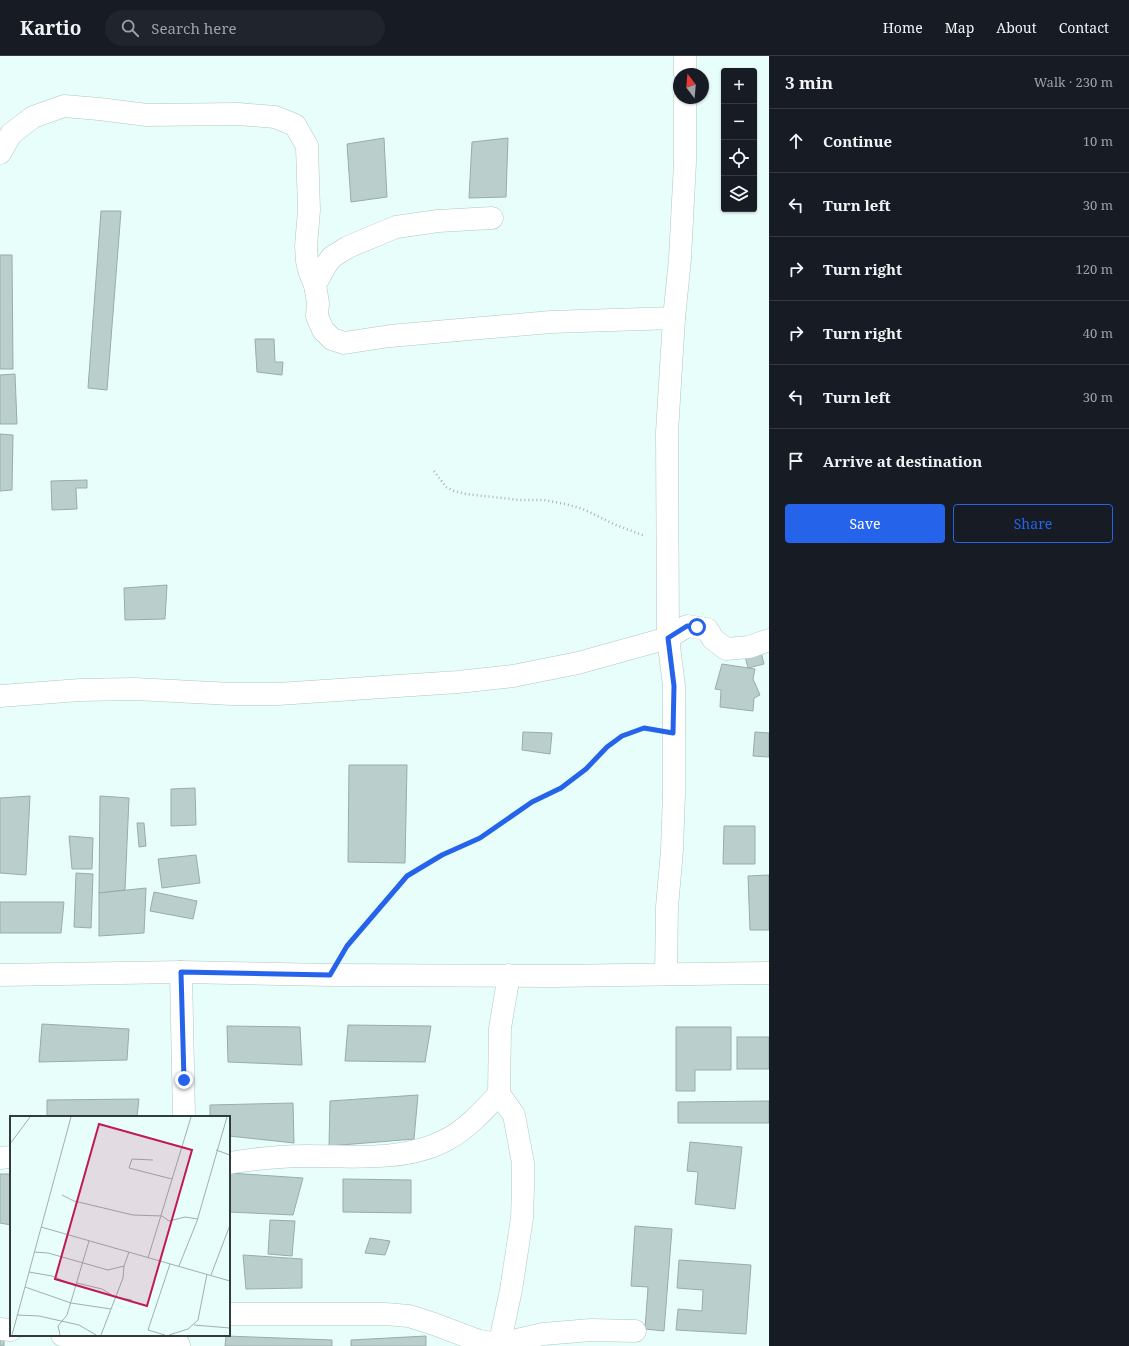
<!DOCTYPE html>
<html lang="en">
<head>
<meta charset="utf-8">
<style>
	body { margin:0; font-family:"Noto Serif",serif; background:#20242c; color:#f1f3f6 }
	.controls { position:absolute; right:12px; top:12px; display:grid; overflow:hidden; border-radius:4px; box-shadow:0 1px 3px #0004 }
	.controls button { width:36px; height:36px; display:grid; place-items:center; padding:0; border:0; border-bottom:1px solid #363941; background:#171b24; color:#f1f3f6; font:20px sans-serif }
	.compass { position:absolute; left:673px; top:12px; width:36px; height:36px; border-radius:50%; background:#171b24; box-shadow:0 1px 3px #0004; rotate:344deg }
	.stop { position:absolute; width:12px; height:12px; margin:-9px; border:3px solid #2563eb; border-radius:50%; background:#fff }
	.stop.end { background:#2563eb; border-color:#fff; box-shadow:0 1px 4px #0008 }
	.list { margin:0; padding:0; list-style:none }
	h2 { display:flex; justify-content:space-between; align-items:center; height:52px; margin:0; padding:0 16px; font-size:17px }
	h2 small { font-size:13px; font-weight:400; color:#9ea1a6 }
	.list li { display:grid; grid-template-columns:26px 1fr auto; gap:12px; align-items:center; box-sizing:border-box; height:64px; padding:0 16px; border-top:1px solid #363941 }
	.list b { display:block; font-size:15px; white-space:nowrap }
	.list em { font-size:13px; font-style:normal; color:#9ea1a6 }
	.actions { display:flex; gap:8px; padding:12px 16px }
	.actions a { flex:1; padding:9px 0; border:1px solid #2563eb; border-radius:4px; text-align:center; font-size:14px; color:#2563eb }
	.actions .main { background:#2563eb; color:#fff }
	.icon { flex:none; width:22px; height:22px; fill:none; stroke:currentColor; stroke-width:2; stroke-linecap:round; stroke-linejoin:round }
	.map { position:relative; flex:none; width:769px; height:1290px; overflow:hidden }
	header { display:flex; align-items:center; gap:24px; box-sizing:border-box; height:56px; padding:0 20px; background:#171b24; border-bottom:1px solid #363941 }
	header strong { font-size:19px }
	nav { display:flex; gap:22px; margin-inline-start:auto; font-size:14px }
	.search { width:280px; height:36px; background:#20242c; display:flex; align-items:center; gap:10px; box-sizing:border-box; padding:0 14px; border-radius:22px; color:#9ea1a6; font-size:15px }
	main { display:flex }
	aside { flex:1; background:#171b24 }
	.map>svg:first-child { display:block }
</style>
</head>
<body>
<header>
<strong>Kartio</strong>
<div class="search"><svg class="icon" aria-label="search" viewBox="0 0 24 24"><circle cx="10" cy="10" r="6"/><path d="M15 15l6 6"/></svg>Search here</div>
<nav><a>Home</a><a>Map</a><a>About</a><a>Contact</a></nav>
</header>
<main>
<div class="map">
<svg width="769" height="1290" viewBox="0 0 769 1290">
	<rect width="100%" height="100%" fill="#e8fefa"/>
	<g fill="#bacfcc" stroke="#98ada9">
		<polygon points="384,82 387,141 351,146 347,88"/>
		<polygon points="508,82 506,141 469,142 472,86"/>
		<polygon points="101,155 121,155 107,334 88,332"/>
		<polygon points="0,199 12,199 13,313 0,313"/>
		<polygon points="255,283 274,283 275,306 283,306 282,319 257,316"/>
		<polygon points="15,318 17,368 0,368 0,319"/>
		<polygon points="0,378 13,379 12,434 0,435"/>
		<polygon points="87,424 87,432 76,432 77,453 52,454 51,425"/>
		<polygon points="167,529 165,563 125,564 124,532"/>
		<polygon points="761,596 764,608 748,612 745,600"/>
		<polygon points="722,608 755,613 753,623 760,639 754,642 753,655 720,651 721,634 715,633"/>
		<polygon points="523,676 552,677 550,698 522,694"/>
		<polygon points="755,676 769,677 769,701 753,700"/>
		<polygon points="349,709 407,709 405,807 348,806"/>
		<polygon points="195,732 196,769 171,770 171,733"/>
		<polygon points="30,740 26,819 0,817 0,742"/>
		<polygon points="100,740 129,742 125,834 99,837"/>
		<polygon points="137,767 144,767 146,790 139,791"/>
		<polygon points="724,770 755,770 755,808 723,808"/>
		<polygon points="69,780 93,782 92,813 72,813"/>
		<polygon points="196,799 200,827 162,832 158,803"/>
		<polygon points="76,817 93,818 91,872 74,871"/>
		<polygon points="769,819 769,874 750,874 748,820"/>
		<polygon points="146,832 144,877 99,880 99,837"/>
		<polygon points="154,836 197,845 193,863 150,855"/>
		<polygon points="0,846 64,846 61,877 0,877"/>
		<polygon points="42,968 129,973 127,1004 39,1006"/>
		<polygon points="348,969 431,970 425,1006 345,1005"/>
		<polygon points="227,970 300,971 302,1009 228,1006"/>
		<polygon points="676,971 731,971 731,1014 695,1014 695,1035 676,1035"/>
		<rect x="737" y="981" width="32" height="32"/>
		<polygon points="418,1039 414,1083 329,1090 330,1045"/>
		<polygon points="139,1043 137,1061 47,1061 47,1044"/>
		<polygon points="769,1045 769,1067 678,1067 678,1046"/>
		<polygon points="293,1047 294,1087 229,1080 229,1061 210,1061 210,1049"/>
		<polygon points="690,1086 742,1091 735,1153 695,1148 698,1116 687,1115"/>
		<polygon points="229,1117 303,1122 293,1159 229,1156"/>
		<polygon points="0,1118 11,1118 11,1169 0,1167"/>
		<polygon points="343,1123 411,1124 411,1157 343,1156"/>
		<polygon points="270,1164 295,1165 292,1200 268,1198"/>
		<polygon points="635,1170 672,1173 664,1275 645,1273 648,1231 631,1230"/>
		<polygon points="370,1182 390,1185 385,1199 365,1197"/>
		<polygon points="243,1199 302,1203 302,1232 246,1233"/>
		<polygon points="679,1204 751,1209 746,1278 676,1274 678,1253 702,1255 703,1234 677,1232"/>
		<polygon points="226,1280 332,1284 332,1290 225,1290"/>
		<polygon points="426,1280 426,1290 351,1290 351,1284"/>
		<rect x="0" y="1281" width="4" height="9"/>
	</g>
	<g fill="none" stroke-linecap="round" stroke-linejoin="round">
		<defs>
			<g id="minor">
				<polyline points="685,0 685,18"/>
				<polyline points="0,97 11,78 33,61 64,50 99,53 147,59 238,58 275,61 295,69 307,90 309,154 306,190 307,205 310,217 315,229"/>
				<polyline points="492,162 438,165 396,171 348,191 332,201 326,209 315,229 318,247 317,260 323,274 332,283 344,287 390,280 551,266 674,262"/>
				<polyline points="0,640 80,634 135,633 232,638 278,638 458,626 513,620 578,607 668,582 687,570 707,573 713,583 726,593 749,591 769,584"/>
				<polyline points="181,916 184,1061"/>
				<polyline points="666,918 667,851 672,794 674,738 674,630 668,582 667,376 674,262 680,203 685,106 685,42"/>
				<polyline points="0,919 181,916 330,919 554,920 769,917"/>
				<polyline points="0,1102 11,1101"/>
				<path d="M 229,1107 C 254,1103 280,1100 305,1100 C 350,1100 405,1106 446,1084 C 467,1073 483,1055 499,1038"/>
				<polyline points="229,1258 385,1258 409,1260 434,1268 479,1285 499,1288 543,1278 591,1274 635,1275"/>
				<polyline points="0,1273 11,1274"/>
				<polyline points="62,1279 179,1289"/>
				<polyline points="499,1290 511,1234 522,1162 523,1131 523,1107 514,1059 499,1038 500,972 509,919"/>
			</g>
		</defs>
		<use href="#minor" stroke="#b1c6c2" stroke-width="23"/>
		<g stroke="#a4b5b1" stroke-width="2.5" stroke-dasharray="1 3" stroke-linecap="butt">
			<polyline points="434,415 446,431 454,435 466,438 520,444 544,444 565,448 583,453 616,469 645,480"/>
			<polyline points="344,896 372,860 407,820 442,799 480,782 532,746 561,732 585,713 607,691 622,680 644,672 652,674"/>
		</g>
		<use href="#minor" stroke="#fff" stroke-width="22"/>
	</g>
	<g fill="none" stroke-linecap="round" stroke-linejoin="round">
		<polyline stroke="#2563eb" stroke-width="5" points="184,1024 181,916 330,919 347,890 407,820 442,799 480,782 532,746 561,732 586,713 607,691 622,680 644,672 673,677 674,630 668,582 687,570 697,571"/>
	</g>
	<g transform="translate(10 1060)">
		<rect width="220" height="220" fill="#e8fefa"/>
		<path fill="none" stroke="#9fb0ad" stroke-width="1" d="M 0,28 L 20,1M 206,34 L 220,39M 143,44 L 122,43 L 119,52 L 162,63M 52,79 L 64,85 L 123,99 L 152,100 L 159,105 L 175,101 L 188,103M 31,111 L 220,165M 24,136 L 38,137 L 98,154 L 114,150M 138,142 L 181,1M 169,150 L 187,105 L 217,1M 19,156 L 42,160 L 66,170M 201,159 L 220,109M 67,167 L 92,173 L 105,181 L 122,184M 15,171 L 61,187 L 101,193M 7,199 L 29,200 L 69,209 L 86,219M 184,209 L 220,212M 2,219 L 61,1M 50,219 L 48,210 L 57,199 L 79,125M 91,219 L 113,162 L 114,150 L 119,136M 155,219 L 138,214 L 160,148M 159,219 L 178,213 L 188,204 L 197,158"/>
		<path fill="#c2185b" fill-opacity="0.15" stroke="#c2185b" stroke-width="2" d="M 89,8 L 182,34 L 137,190 L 45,163 Z"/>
		<rect width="220" height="220" fill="none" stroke="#323b39" stroke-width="2"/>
	</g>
</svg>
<div class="controls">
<button>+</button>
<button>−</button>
<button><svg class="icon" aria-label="locate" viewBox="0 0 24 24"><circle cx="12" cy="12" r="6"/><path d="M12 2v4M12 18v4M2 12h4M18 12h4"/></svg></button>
<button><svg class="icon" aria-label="layers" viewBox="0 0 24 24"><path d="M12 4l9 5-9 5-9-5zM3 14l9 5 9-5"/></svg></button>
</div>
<svg class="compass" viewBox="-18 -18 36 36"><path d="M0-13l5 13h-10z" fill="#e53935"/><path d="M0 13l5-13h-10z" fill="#9ea1a6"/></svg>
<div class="stop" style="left:697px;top:571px"></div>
<div class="stop end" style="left:184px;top:1024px"></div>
</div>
<aside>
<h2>3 min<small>Walk · 230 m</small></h2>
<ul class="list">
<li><svg class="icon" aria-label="ahead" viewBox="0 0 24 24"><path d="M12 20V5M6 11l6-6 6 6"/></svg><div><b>Continue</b></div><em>10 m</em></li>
<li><svg class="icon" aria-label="left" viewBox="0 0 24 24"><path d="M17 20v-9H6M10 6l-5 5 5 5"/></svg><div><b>Turn left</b></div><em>30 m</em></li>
<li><svg class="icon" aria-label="right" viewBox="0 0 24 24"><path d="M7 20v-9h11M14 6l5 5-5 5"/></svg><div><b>Turn right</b></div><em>120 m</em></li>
<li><svg class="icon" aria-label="right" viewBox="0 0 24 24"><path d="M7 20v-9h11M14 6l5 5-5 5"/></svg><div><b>Turn right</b></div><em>40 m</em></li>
<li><svg class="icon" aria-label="left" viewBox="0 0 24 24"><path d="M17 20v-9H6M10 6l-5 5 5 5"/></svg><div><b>Turn left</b></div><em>30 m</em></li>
<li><svg class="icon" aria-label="arrive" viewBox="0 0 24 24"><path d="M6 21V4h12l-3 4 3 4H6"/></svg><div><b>Arrive at destination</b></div></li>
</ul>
<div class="actions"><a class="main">Save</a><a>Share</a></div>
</aside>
</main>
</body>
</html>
